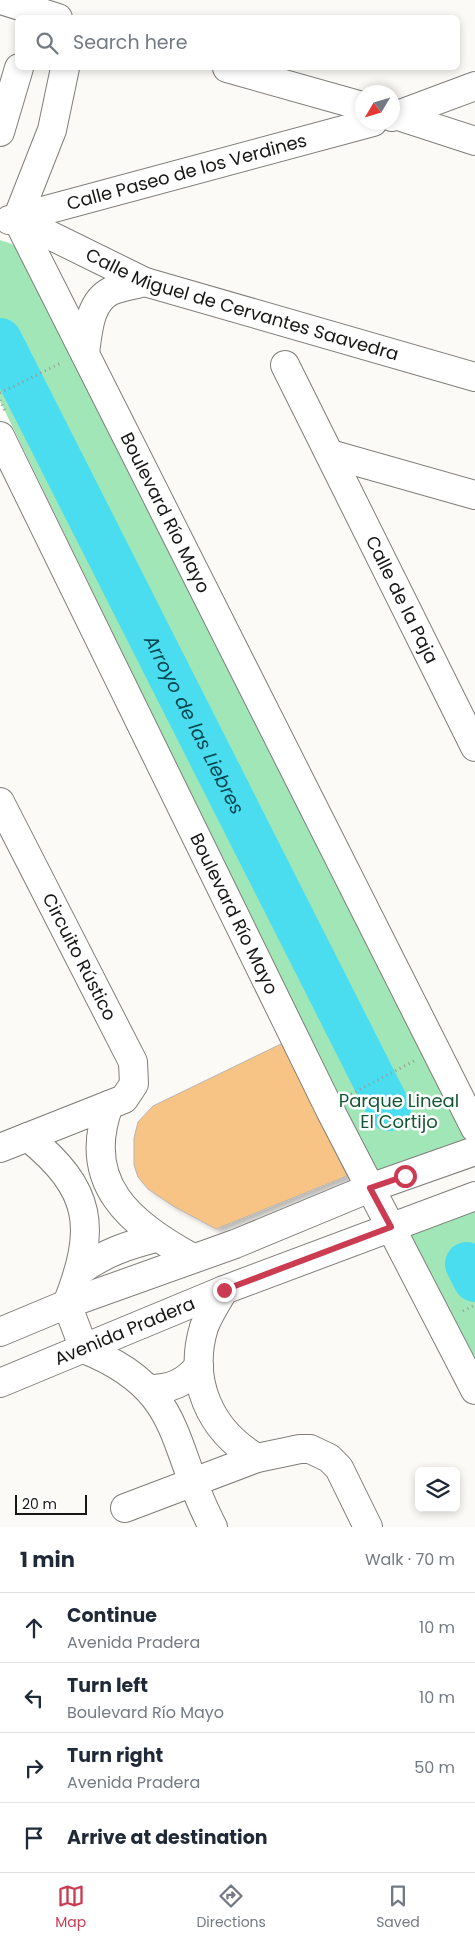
<!DOCTYPE html>
<html lang="en">
<head>
<meta charset="utf-8">
<style>
	body { margin:0; font-family:Poppins,sans-serif; background:#f6f6f7; color:#1f2937 }
	.controls { position:absolute; right:15px; bottom:15px; display:grid; overflow:hidden; border-radius:8px; box-shadow:0 2px 8px #0003 }
	.controls button { width:45px; height:45px; display:grid; place-items:center; padding:0; border:0; border-bottom:1px solid #e0e1e3; background:#fff; color:#1f2937; font:25px sans-serif }
	.compass { position:absolute; left:355px; top:85px; width:45px; height:45px; border-radius:50%; background:#fff; box-shadow:0 2px 8px #0003; rotate:232deg }
	.scale { position:absolute; left:15px; bottom:12px; width:72px; box-sizing:border-box; padding-left:5px; border:2px solid #171715; border-top:0; font-size:14px; line-height:18px; white-space:nowrap; color:#171715; -webkit-text-stroke:4px #fff; paint-order:stroke }
	.stop { position:absolute; width:15px; height:15px; margin:-11px; border:4px solid #cb3b52; border-radius:50%; background:#fff }
	.stop.end { background:#cb3b52; border-color:#fff; box-shadow:0 1px 5px #0008 }
	.list { margin:0; padding:0; list-style:none }
	h2 { display:flex; justify-content:space-between; align-items:center; height:65px; margin:0; padding:0 20px; font-size:21px }
	h2 small { font-size:16px; font-weight:400; color:#747a83 }
	.list li { display:grid; grid-template-columns:32px 1fr auto; gap:15px; align-items:center; box-sizing:border-box; height:70px; padding:0 20px; border-top:1px solid #e0e1e3 }
	.list b { display:block; font-size:19px; white-space:nowrap }
	.list p { margin:0; font-size:16px; white-space:nowrap; color:#747a83 }
	.list em { font-size:16px; font-style:normal; color:#747a83 }
	.icon { flex:none; width:28px; height:28px; fill:none; stroke:currentColor; stroke-width:2; stroke-linecap:round; stroke-linejoin:round }
	.map { position:relative; flex:none; width:475px; height:1527px; overflow:hidden }
	.search { position:absolute; background:#fff; box-shadow:0 2px 8px #0003; left:15px; right:15px; top:15px; height:55px; display:flex; align-items:center; gap:12px; box-sizing:border-box; padding:0 18px; border-radius:8px; color:#747a83; font-size:19px }
	.sheet { height:345px; background:#fff }
	nav { display:flex; justify-content:space-around; align-items:center; box-sizing:border-box; height:70px; border-top:1px solid #e0e1e3; background:#fff; font-size:14px; color:#747a83 }
	nav a { display:grid; justify-items:center; gap:2px }
	nav .on { color:#cb3b52 }
	.map>svg:first-child { display:block }
</style>
</head>
<body>
<div class="map">
<svg width="475" height="1527" viewBox="0 0 475 1527">
	<defs>
		<filter id="shadow"><feDropShadow dx="5.5" dy="3" stdDeviation="2.5" flood-color="#0004"/></filter>
	</defs>
	<rect width="100%" height="100%" fill="#fcfaf6"/>
	<g fill="#a0e6b6">
		<polygon points="0,240 12,244 21,253 468,1139 377,1176 0,401"/>
		<polygon points="475,1205 475,1367 406,1234"/>
	</g>
	<g fill="none" stroke-linecap="round" stroke-linejoin="round">
		<g stroke="#49ddef" stroke-width="44">
			<path id="s1" d="M 0,340 L 389,1109"/>
			<polyline points="467,1264 475,1280"/>
		</g>
	</g>
	<polygon fill="#f8c485" stroke="#b8b5b1" filter="url(#shadow)" points="283,1043 347,1176 216,1229 173,1206 148,1189 138,1177 134,1165 134,1138 138,1122 153,1106"/>
	<g fill="none" stroke-linecap="round" stroke-linejoin="round">
		<defs>
			<g id="minor">
				<polyline points="1,0 58,18"/>
				<polyline points="227,68 362,106"/>
				<polyline points="392,114 475,141"/>
				<polyline points="392,117 475,86"/>
				<polyline points="0,132 19,68"/>
				<path id="s2" d="M 17,219 L 475,1128"/>
				<path id="s3" d="M 17,219 L 145,282 L 475,377"/>
				<polyline points="17,219 52,130 65,68"/>
				<path id="s4" d="M 9,220 L 373,122"/>
				<path d="M 85,353 C 88,332 89,302 111,291 C 121,287 134,285 145,282"/>
				<path id="s5" d="M 285,365 L 475,747"/>
				<path id="s6" d="M 0,436 L 330,1110 L 475,1390"/>
				<polyline points="330,454 475,495"/>
				<path id="s7" d="M 0,802 L 133,1062 L 134,1084 L 124,1099 L 0,1148"/>
				<path d="M 109,1105 C 80,1183 130,1224 193,1258"/>
				<path d="M 28,1137 C 93,1190 97,1228 67,1304 L 84,1349"/>
				<path d="M 80,1271 C 104,1253 128,1245 156,1238"/>
				<path d="M 224,1290 C 217,1302 209,1314 204,1327 C 188,1380 209,1430 257,1458"/>
				<polyline points="0,1332 67,1304 235,1244 370,1188 475,1151"/>
				<path d="M 84,1349 C 186,1390 169,1445 213,1527"/>
				<path id="s8" d="M 0,1383 L 224,1290 L 475,1196"/>
				<path d="M 149,1389 C 171,1389 185,1383 199,1366"/>
				<polyline points="125,1508 257,1458 300,1449 310,1449 329,1458 339,1468 368,1527"/>
			</g>
		</defs>
		<use href="#minor" stroke="#7f7e7a" stroke-width="30"/>
		<g stroke="#9a9996" stroke-width="3" stroke-dasharray="1 4" stroke-linecap="butt">
			<polyline points="0,393 61,363"/>
			<polyline points="0,400 5,411"/>
			<polyline points="351,1094 414,1061"/>
			<polyline points="463,1311 475,1305"/>
		</g>
		<use href="#minor" stroke="#fff" stroke-width="28"/>
	</g>
	<g fill="none" stroke-linecap="round" stroke-linejoin="round">
		<polyline stroke="#cb3b52" stroke-width="6" points="224,1290 391,1227 370,1188 405,1176"/>
	</g>
	<g text-anchor="middle" stroke-width="5" stroke-linejoin="round" paint-order="stroke">
		<g font-size="18" fill="#171715" stroke="#fff">
			<text dy="6" stroke="none"><textPath href="#s4" startOffset="184">Calle Paseo de los Verdines</textPath></text>
			<text dy="6" stroke="none"><textPath href="#s3" startOffset="242">Calle Miguel de Cervantes Saavedra</textPath></text>
			<text dy="6" stroke="none"><textPath href="#s2" startOffset="329">Boulevard Río Mayo</textPath></text>
			<text dy="6" stroke="none"><textPath href="#s5" startOffset="262">Calle de la Paja</textPath></text>
			<text dy="6" stroke="none"><textPath href="#s6" startOffset="532">Boulevard Río Mayo</textPath></text>
			<text dy="6" stroke="none"><textPath href="#s7" startOffset="174">Circuito Rústico</textPath></text>
			<text dy="6" stroke="none"><textPath href="#s8" startOffset="135">Avenida Pradera</textPath></text>
		</g>
		<g font-size="18" fill="#135833" stroke="#fff">
			<text x="399" y="1107">Parque Lineal<tspan x="399" dy="21">El Cortijo</tspan></text>
		</g>
		<g font-size="19" font-style="italic" fill="#01464e" stroke="#fff">
			<text dy="7" stroke="none"><textPath href="#s1" startOffset="431">Arroyo de las Liebres</textPath></text>
		</g>
	</g>
</svg>
<div class="controls">
<button><svg class="icon" aria-label="layers" viewBox="0 0 24 24"><path d="M12 4l9 5-9 5-9-5zM3 14l9 5 9-5"/></svg></button>
</div>
<svg class="compass" viewBox="-18 -18 36 36"><path d="M0-13l5 13h-10z" fill="#e53935"/><path d="M0 13l5-13h-10z" fill="#747a83"/></svg>
<div class="scale">20 m</div>
<div class="stop" style="left:405px;top:1176px"></div>
<div class="stop end" style="left:224px;top:1290px"></div>
<div class="search"><svg class="icon" aria-label="search" viewBox="0 0 24 24"><circle cx="10" cy="10" r="6"/><path d="M15 15l6 6"/></svg>Search here</div>
</div>
<section class="sheet">
<h2>1 min<small>Walk · 70 m</small></h2>
<ul class="list">
<li><svg class="icon" aria-label="ahead" viewBox="0 0 24 24"><path d="M12 20V5M6 11l6-6 6 6"/></svg><div><b>Continue</b><p>Avenida Pradera</p></div><em>10 m</em></li>
<li><svg class="icon" aria-label="left" viewBox="0 0 24 24"><path d="M17 20v-9H6M10 6l-5 5 5 5"/></svg><div><b>Turn left</b><p>Boulevard Río Mayo</p></div><em>10 m</em></li>
<li><svg class="icon" aria-label="right" viewBox="0 0 24 24"><path d="M7 20v-9h11M14 6l5 5-5 5"/></svg><div><b>Turn right</b><p>Avenida Pradera</p></div><em>50 m</em></li>
<li><svg class="icon" aria-label="arrive" viewBox="0 0 24 24"><path d="M6 21V4h12l-3 4 3 4H6"/></svg><div><b>Arrive at destination</b></div></li>
</ul>
</section>
<nav>
<a class="on"><svg class="icon" aria-label="map" viewBox="0 0 24 24"><path d="M3 6l6-2 6 2 6-2v14l-6 2-6-2-6 2zM9 4v14M15 6v14"/></svg>Map</a>
<a><svg class="icon" aria-label="directions" viewBox="0 0 24 24"><path d="M12 3l9 9-9 9-9-9zM9 14v-3h6M13 9l2 2-2 2"/></svg>Directions</a>
<a><svg class="icon" aria-label="saved" viewBox="0 0 24 24"><path d="M7 4h10v16l-5-4-5 4z"/></svg>Saved</a>
</nav>
</body>
</html>
